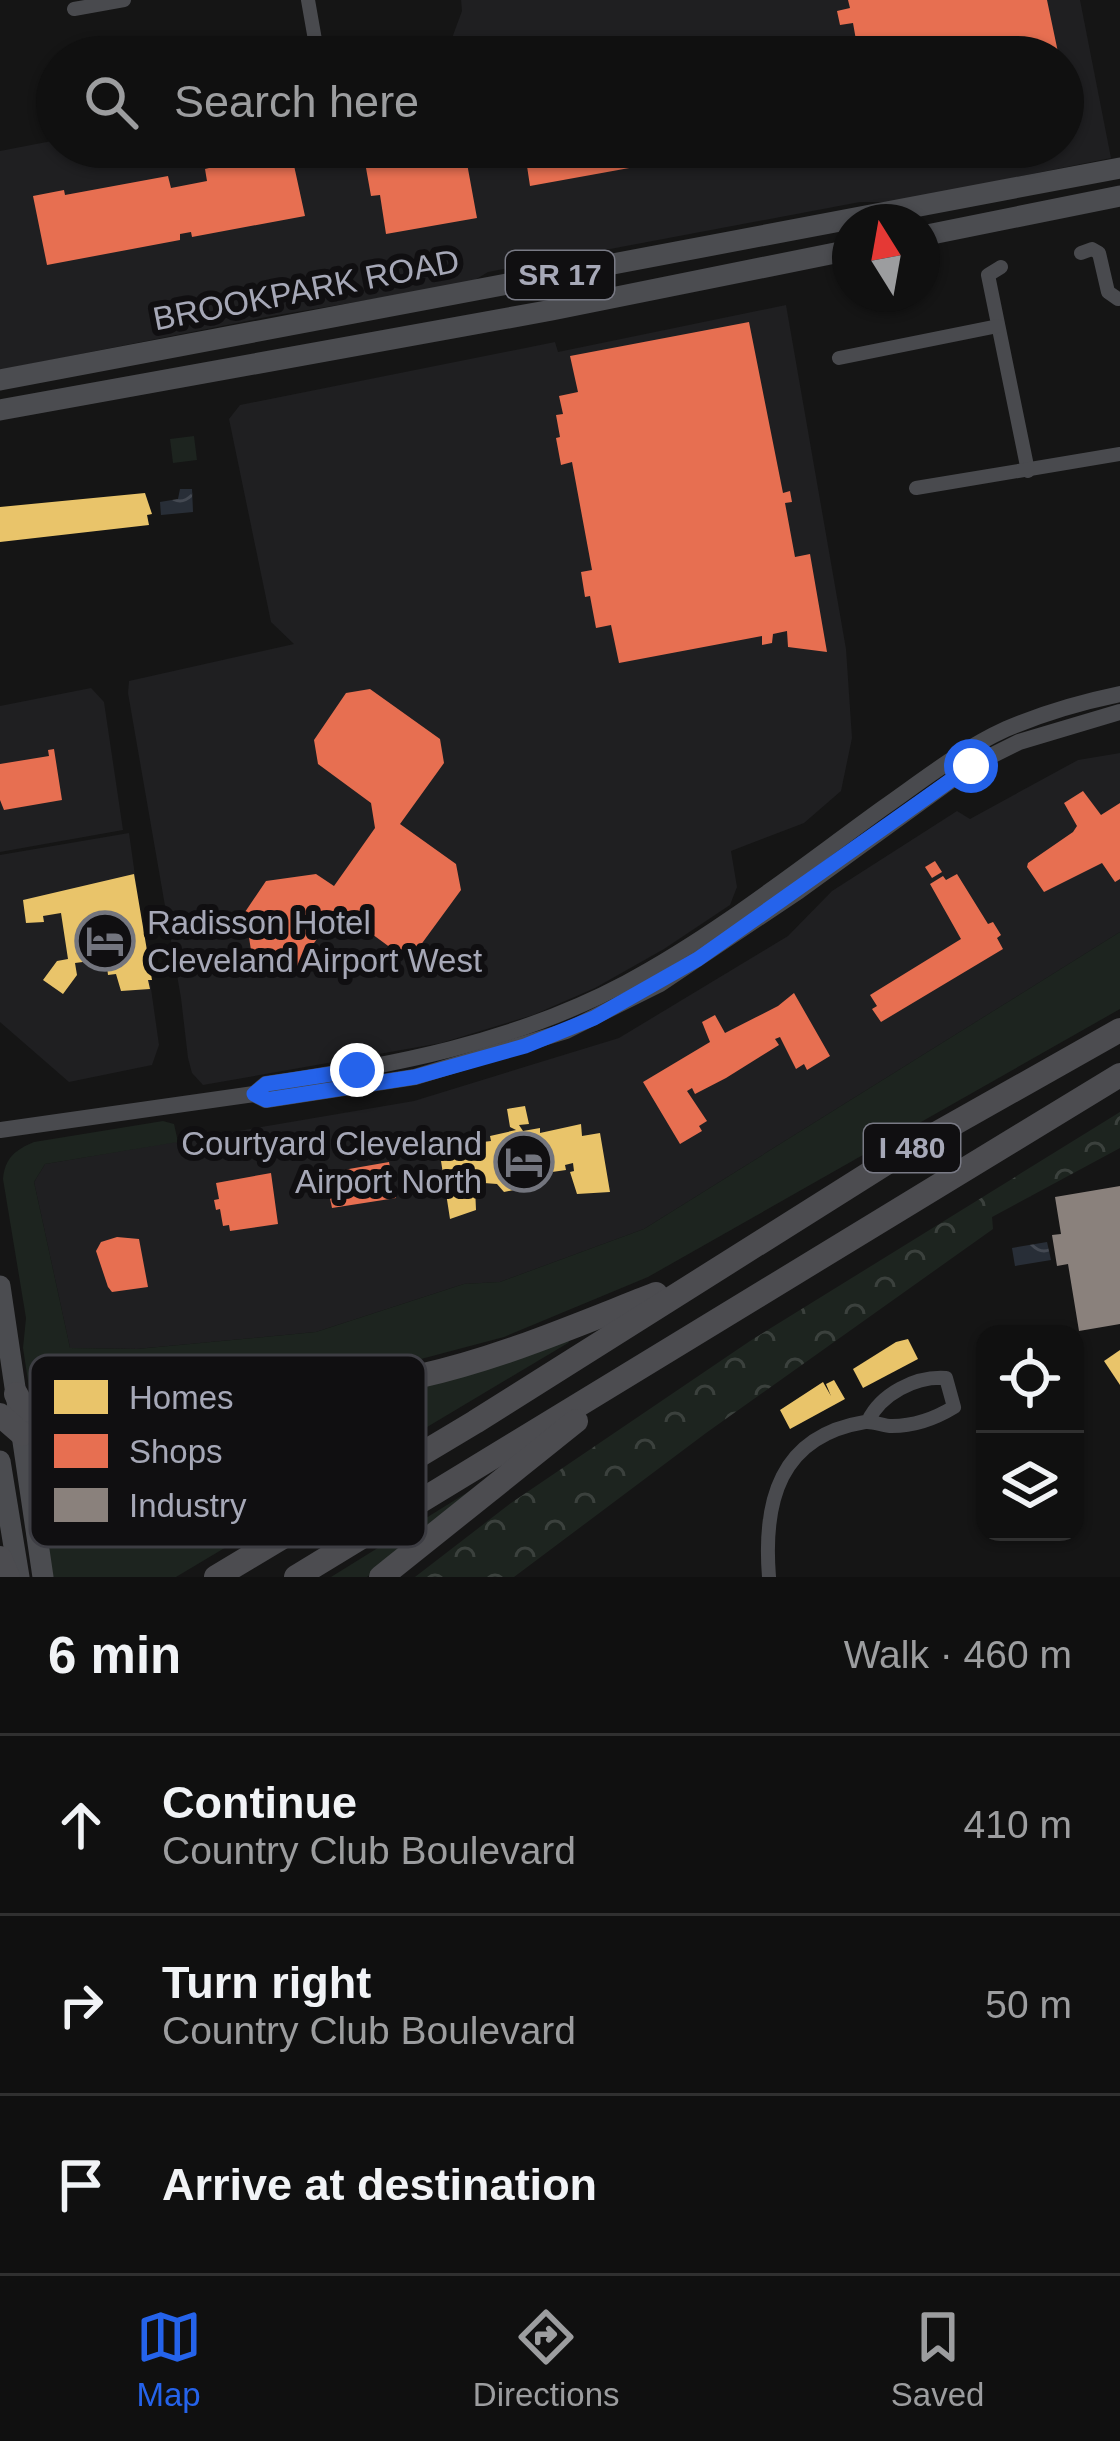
<!DOCTYPE html>
<html lang="en">
<head>
<meta charset="utf-8">
<style>
	body { margin:0; font-family:Arial,sans-serif; background:#1e1e1e; color:#f1f3f6 }
	.controls { position:absolute; right:36px; bottom:36px; display:grid; overflow:hidden; border-radius:24px; box-shadow:0 3px 9px #0004 }
	.controls button { width:108px; height:108px; display:grid; place-items:center; padding:0; border:0; border-bottom:3px solid #303030; background:#101010; color:#f1f3f6; font:60px sans-serif }
	.compass { position:absolute; left:832px; top:204px; width:108px; height:108px; border-radius:50%; background:#101010; box-shadow:0 3px 9px #0004; rotate:349deg }
	.stop { position:absolute; width:36px; height:36px; margin:-27px; border:9px solid #2563eb; border-radius:50%; background:#fff }
	.stop.end { background:#2563eb; border-color:#fff; box-shadow:0 3px 12px #0008 }
	.list { margin:0; padding:0; list-style:none }
	h2 { display:flex; justify-content:space-between; align-items:center; height:156px; margin:0; padding:0 48px; font-size:51px }
	h2 small { font-size:39px; font-weight:400; color:#9c9d9f }
	.list li { display:grid; grid-template-columns:78px 1fr auto; gap:36px; align-items:center; box-sizing:border-box; height:180px; padding:0 48px; border-top:3px solid #303030 }
	.list b { display:block; font-size:45px; white-space:nowrap }
	.list p { margin:0; font-size:39px; white-space:nowrap; color:#9c9d9f }
	.list em { font-size:39px; font-style:normal; color:#9c9d9f }
	.icon { flex:none; width:66px; height:66px; fill:none; stroke:currentColor; stroke-width:2; stroke-linecap:round; stroke-linejoin:round }
	.map { position:relative; flex:none; width:1120px; height:1577px; overflow:hidden }
	.search { position:absolute; background:#101010; box-shadow:0 3px 9px #0004; left:36px; right:36px; top:36px; height:132px; display:flex; align-items:center; gap:30px; box-sizing:border-box; padding:0 42px; border-radius:66px; color:#9c9d9f; font-size:45px }
	.sheet { height:696px; background:#101010 }
	nav { display:flex; justify-content:space-around; align-items:center; box-sizing:border-box; height:168px; border-top:3px solid #303030; background:#101010; font-size:33px; color:#9c9d9f }
	nav a { display:grid; justify-items:center; gap:6px }
	nav .on { color:#2563eb }
	.map>svg:first-child { display:block }
</style>
</head>
<body>
<div class="map">
<svg width="1120" height="1577" viewBox="0 0 1120 1577">
	<defs>
		<pattern id="forest-crowns" width="20" height="18" patternUnits="userSpaceOnUse" patternTransform="scale(3)"><rect width="20" height="18" fill="#1d241f"/><path d="M2 6a3 3 0 1 1 6 0M12 15a3 3 0 1 1 6 0" fill="none" stroke="#3b413d"/></pattern>
		<pattern id="water-waves" width="16" height="10" patternUnits="userSpaceOnUse" patternTransform="scale(3)"><rect width="16" height="10" fill="#282e37"/><path d="M0 5q4-4 8 0t8 0" fill="none" stroke="#444952"/></pattern>
	</defs>
	<rect width="100%" height="100%" fill="#151515"/>
	<g fill="#1f1f21">
		<polygon points="461,0 1080,0 1111,158 894,202 860,202 488,272 470,283 272,316 0,370 0,151 57,140 57,147 1063,147 1063,57 445,57 462,11"/>
		<polygon points="786,305 846,649 852,738 841,791 804,823 731,851 737,887 730,905 664,949 595,988 533,1015 441,1043 203,1085 192,1073 188,1058 181,998 128,693 129,681 294,644 271,622 229,419 240,405 555,342 558,352"/>
		<polygon points="91,688 104,702 123,830 0,852 0,706"/>
		<polygon points="1120,753 1120,932 644,1229 500,1282 464,1284 316,1332 137,1349 70,1348 34,1182 45,1164 414,1101 619,1038 788,936 832,891 957,811 970,819 1078,760"/>
		<polygon points="129,833 159,1045 152,1065 69,1082 0,1022 0,855"/>
	</g>
	<g fill="#1d241f">
		<polygon points="194,436 197,460 173,463 170,439"/>
		<path d="M 1120,932 L 1120,1009 L 648,1277 L 504,1337 L 372,1372 L 89,1400 C 71,1411 47,1404 30,1394 L 23,1348 L 26,1318 L 3,1179 C 5,1158 15,1150 34,1142 L 163,1121 L 174,1124 L 178,1142 L 45,1164 L 34,1182 L 70,1348 L 137,1349 L 316,1332 L 464,1284 L 500,1282 L 644,1229 Z"/>
		<polygon points="576,1332 568,1343 176,1577 52,1577 30,1425 231,1411"/>
		<polygon points="484,1482 367,1577 331,1577"/>
	</g>
	<polygon fill="url(#forest-crowns)" points="1120,1112 1120,1148 992,1217 993,1229 706,1433 514,1577 415,1577 511,1503 750,1341"/>
	<g fill="url(#water-waves)">
		<polygon points="180,489 192,489 193,512 161,515 160,502 178,499"/>
		<polygon points="1047,1242 1051,1260 1015,1266 1012,1248"/>
	</g>
	<g fill="#e9c46a">
		<polygon points="145,493 152,514 147,515 149,525 0,542 0,507"/>
		<polygon points="134,874 152,980 148,980 150,989 121,991 116,974 108,975 106,959 75,963 77,975 63,994 43,980 57,961 68,959 61,913 43,916 44,922 26,923 23,900"/>
		<polygon points="525,1106 529,1124 519,1125 523,1131 540,1128 540,1133 581,1124 582,1136 600,1133 610,1192 577,1194 570,1172 574,1171 573,1163 565,1165 566,1170 531,1175 521,1180 518,1189 504,1192 497,1184 484,1183 481,1178 470,1180 471,1187 475,1187 476,1210 450,1219 441,1161 451,1152 450,1146 491,1141 490,1136 516,1130 510,1127 507,1109"/>
		<polygon points="908,1339 918,1359 863,1388 853,1369 896,1342"/>
		<polygon points="1120,1350 1120,1385 1104,1361"/>
		<polygon points="834,1380 845,1399 790,1429 780,1410 823,1382 831,1396 826,1384"/>
	</g>
	<g fill="#e76f51">
		<polygon points="848,0 1047,0 1059,57 859,57 853,23 840,25 837,11 850,8"/>
		<polygon points="290,147 305,216 192,237 191,232 180,234 180,240 47,265 33,196 64,190 65,195 168,176 171,188 207,181 205,169 229,163 230,168 236,167 235,163 263,158 262,152"/>
		<polygon points="370,147 464,147 477,218 386,234 380,195 371,196 366,168 375,166"/>
		<polygon points="520,147 688,147 690,157 530,186 525,153 521,154"/>
		<polygon points="749,322 783,493 790,491 792,502 785,503 795,557 810,554 827,652 788,647 787,631 773,634 772,643 762,645 762,636 619,663 611,625 596,628 590,596 585,597 581,572 592,570 572,462 561,465 556,438 560,437 556,415 563,414 559,396 578,392 570,356"/>
		<polygon points="370,689 440,739 444,763 400,824 456,864 461,890 420,946 395,951 338,909 295,970 269,974 253,963 245,912 266,881 316,874 334,886 375,828 371,803 318,764 314,740 346,693"/>
		<polygon points="54,749 62,800 4,810 0,800 0,764 49,756 48,750"/>
		<polygon points="1083,791 1101,815 1120,803 1120,879 1115,882 1102,863 1044,892 1027,867 1028,863 1073,832 1077,826 1064,803"/>
		<polygon points="935,861 942,872 932,878 925,867"/>
		<polygon points="957,874 988,924 993,922 1001,935 997,938 1003,949 881,1022 872,1009 877,1006 870,995 961,939 930,884 943,876 946,880"/>
		<polygon points="794,993 830,1056 807,1070 804,1064 796,1069 780,1037 775,1039 779,1045 726,1078 695,1094 692,1088 687,1091 707,1121 699,1126 702,1131 680,1144 643,1082 710,1042 702,1022 715,1015 725,1033 778,1006"/>
		<polygon points="389,1162 396,1198 332,1208 328,1189 323,1189 326,1173"/>
		<polygon points="271,1173 278,1224 230,1231 229,1225 223,1226 220,1209 216,1210 214,1200 219,1199 216,1183"/>
		<polygon points="117,1237 139,1239 148,1287 112,1292 108,1287 96,1251 101,1242"/>
	</g>
	<polygon fill="#8a817c" points="1120,1186 1120,1324 1079,1331 1068,1264 1057,1266 1052,1235 1061,1234 1055,1197"/>
	<g fill="none" stroke-linecap="round" stroke-linejoin="round">
		<g stroke="#494a4e" stroke-width="14">
			<polyline points="308,0 318,57"/>
			<polyline points="74,9 124,0"/>
			<polyline points="1081,253 1092,249 1099,253 1108,292 1118,299"/>
			<polyline points="1001,267 988,275 1028,471"/>
			<polyline points="839,358 998,326"/>
			<polyline points="916,488 1120,454"/>
			<path d="M 769,1577 C 763,1502 779,1436 865,1422 C 874,1421 883,1426 892,1426 C 914,1426 936,1418 954,1407 L 946,1378 C 915,1376 881,1394 868,1421"/>
		</g>
		<g stroke="#494a4e" stroke-width="16">
			<path d="M 254,1094 L 266,1084 C 391,1066 513,1043 626,983 C 716,935 800,868 883,808 C 923,780 962,749 1006,729 C 1043,713 1081,702 1120,694"/>
			<polyline points="0,1130 254,1094 266,1100 415,1077 566,1031 660,984 799,891 971,766 1019,742 1120,712"/>
		</g>
		<g stroke="#4b4c50" stroke-width="21">
			<polyline points="922,236 1120,196"/>
			<polyline points="0,380 1120,168"/>
			<polyline points="0,410 552,310 850,250"/>
			<polyline points="0,1286 43,1577"/>
			<polyline points="0,1461 19,1577"/>
		</g>
		<g stroke="#4c4c50" stroke-width="24">
			<path d="M 16,1394 L 24,1409 L 62,1415 C 182,1407 303,1402 420,1376 C 501,1358 579,1324 656,1294"/>
			<polyline points="0,1415 22,1434"/>
			<polyline points="0,1558 8,1577"/>
			<polyline points="216,1577 475,1422 902,1153 1120,1030"/>
			<polyline points="296,1577 1120,1075"/>
			<polyline points="381,1577 576,1421"/>
		</g>
	</g>
	<g fill="none" stroke-linecap="round" stroke-linejoin="round">
		<polyline stroke="#2563eb" stroke-width="15" points="357,1070 266,1084 254,1094 266,1100 415,1077 525,1046 594,1018 698,959 971,766"/>
	</g>
	<defs>
		<symbol id="hotel-ring" viewBox="-11 -11 22 22"><circle r="9.5" fill="#100f11" stroke="#73757e" stroke-width="1.5"/><path d="M-6-4.5h1.5V1H6V5H4.5V3h-9V5H-6ZM-4 0a1.8 1.8 0 1 1 3.6 0ZM.5 0V-2.5h3Q6-2.5 6 0Z" fill="#73757e"/></symbol>
	</defs>
	<g fill-rule="evenodd">
		<use href="#hotel-ring" x="72" y="908" width="66" height="66"/>
		<use href="#hotel-ring" x="491" y="1129" width="66" height="66"/>
	</g>
	<g text-anchor="middle" stroke-width="12" stroke-linejoin="round" paint-order="stroke">
		<g fill="#100f11" stroke="#797a85" stroke-width="3">
			<rect x="506" y="251" width="108" height="48" rx="9"/>
			<rect x="864" y="1124" width="96" height="48" rx="9"/>
		</g>
		<g font-size="30" font-weight="bold" fill="#a6a8b7">
			<text x="560" y="285">SR 17</text>
			<text x="912" y="1158">I 480</text>
		</g>
		<g font-size="33" fill="#a6a8b7" stroke="#100f11">
			<text transform="translate(306 289) rotate(-11)" y="12">BROOKPARK ROAD</text>
		</g>
		<g font-size="33" fill="#a6a8b7" stroke="#100f11" text-anchor="start">
			<text x="147" y="934">Radisson Hotel<tspan x="147" dy="38">Cleveland Airport West</tspan></text>
			<text x="482" y="1155" text-anchor="end">Courtyard Cleveland<tspan x="482" dy="38">Airport North</tspan></text>
		</g>
	</g>
	<rect x="30" y="1355" width="396" height="192" rx="18" fill="#100f11" stroke="#3d3d43" stroke-width="3"/>
	<rect x="54" y="1380" width="54" height="34" fill="#e9c46a"/>
	<rect x="54" y="1434" width="54" height="34" fill="#e76f51"/>
	<rect x="54" y="1488" width="54" height="34" fill="#8a817c"/>
	<g font-size="33" fill="#a6a8b7">
		<text x="129" y="1409">Homes</text>
		<text x="129" y="1463">Shops</text>
		<text x="129" y="1517">Industry</text>
	</g>
</svg>
<div class="controls">
<button><svg class="icon" aria-label="locate" viewBox="0 0 24 24"><circle cx="12" cy="12" r="6"/><path d="M12 2v4M12 18v4M2 12h4M18 12h4"/></svg></button>
<button><svg class="icon" aria-label="layers" viewBox="0 0 24 24"><path d="M12 4l9 5-9 5-9-5zM3 14l9 5 9-5"/></svg></button>
</div>
<svg class="compass" viewBox="-18 -18 36 36"><path d="M0-13l5 13h-10z" fill="#e53935"/><path d="M0 13l5-13h-10z" fill="#9c9d9f"/></svg>
<div class="stop" style="left:971px;top:766px"></div>
<div class="stop end" style="left:357px;top:1070px"></div>
<div class="search"><svg class="icon" aria-label="search" viewBox="0 0 24 24"><circle cx="10" cy="10" r="6"/><path d="M15 15l6 6"/></svg>Search here</div>
</div>
<section class="sheet">
<h2>6 min<small>Walk · 460 m</small></h2>
<ul class="list">
<li><svg class="icon" aria-label="ahead" viewBox="0 0 24 24"><path d="M12 20V5M6 11l6-6 6 6"/></svg><div><b>Continue</b><p>Country Club Boulevard</p></div><em>410 m</em></li>
<li><svg class="icon" aria-label="right" viewBox="0 0 24 24"><path d="M7 20v-9h11M14 6l5 5-5 5"/></svg><div><b>Turn right</b><p>Country Club Boulevard</p></div><em>50 m</em></li>
<li><svg class="icon" aria-label="arrive" viewBox="0 0 24 24"><path d="M6 21V4h12l-3 4 3 4H6"/></svg><div><b>Arrive at destination</b></div></li>
</ul>
</section>
<nav>
<a class="on"><svg class="icon" aria-label="map" viewBox="0 0 24 24"><path d="M3 6l6-2 6 2 6-2v14l-6 2-6-2-6 2zM9 4v14M15 6v14"/></svg>Map</a>
<a><svg class="icon" aria-label="directions" viewBox="0 0 24 24"><path d="M12 3l9 9-9 9-9-9zM9 14v-3h6M13 9l2 2-2 2"/></svg>Directions</a>
<a><svg class="icon" aria-label="saved" viewBox="0 0 24 24"><path d="M7 4h10v16l-5-4-5 4z"/></svg>Saved</a>
</nav>
</body>
</html>
